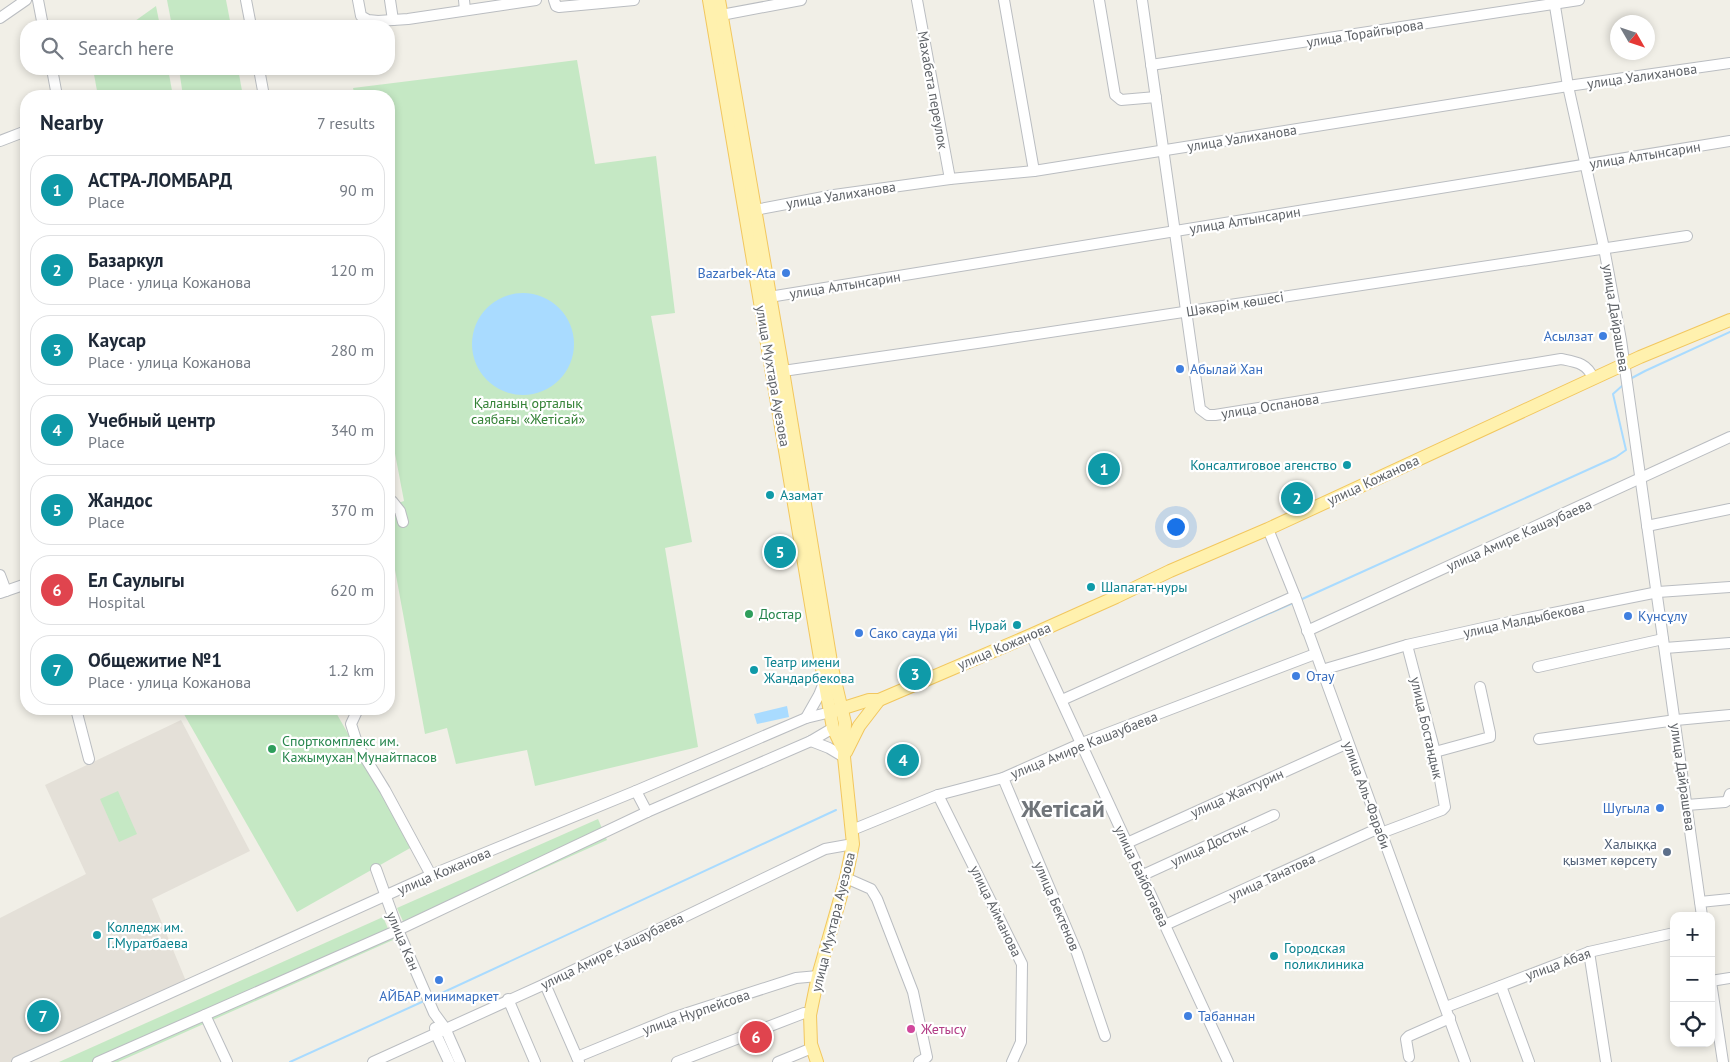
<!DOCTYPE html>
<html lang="en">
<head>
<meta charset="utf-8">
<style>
	body { margin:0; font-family:"PT Sans",sans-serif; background:#f6f6f7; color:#1f2937 }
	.controls { position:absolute; right:15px; bottom:15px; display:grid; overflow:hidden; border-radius:10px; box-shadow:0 2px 8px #0003 }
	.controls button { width:45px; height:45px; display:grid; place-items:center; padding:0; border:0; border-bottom:1px solid #e0e1e3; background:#fff; color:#1f2937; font:25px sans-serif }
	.compass { position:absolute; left:1610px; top:15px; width:45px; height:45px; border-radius:50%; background:#fff; box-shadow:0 2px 8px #0003; rotate:129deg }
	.you { position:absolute; left:1175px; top:526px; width:18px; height:18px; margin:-12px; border:4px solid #fff; border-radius:50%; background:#1a73e8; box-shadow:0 0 0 8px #1a73e833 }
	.badge { display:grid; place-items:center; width:32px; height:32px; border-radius:50%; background:#ea3f34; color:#fff; font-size:16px; font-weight:700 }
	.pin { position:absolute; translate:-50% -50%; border:2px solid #fff; box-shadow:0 1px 5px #0006 }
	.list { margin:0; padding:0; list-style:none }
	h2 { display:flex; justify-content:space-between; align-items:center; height:65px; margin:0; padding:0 20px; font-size:21px }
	h2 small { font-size:16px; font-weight:400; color:#747a83 }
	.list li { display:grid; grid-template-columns:32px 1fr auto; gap:15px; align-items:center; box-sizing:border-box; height:70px; margin:0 10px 10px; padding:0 10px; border:1px solid #e0e1e3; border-radius:20px }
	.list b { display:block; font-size:19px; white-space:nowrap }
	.list p { margin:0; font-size:16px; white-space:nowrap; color:#747a83 }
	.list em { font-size:16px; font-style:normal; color:#747a83 }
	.icon { flex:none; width:28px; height:28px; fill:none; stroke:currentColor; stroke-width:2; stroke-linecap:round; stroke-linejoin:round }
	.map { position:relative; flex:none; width:1730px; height:1062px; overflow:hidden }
	.search { position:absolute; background:#fff; box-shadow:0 2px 8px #0003; left:20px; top:20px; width:375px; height:55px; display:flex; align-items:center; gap:12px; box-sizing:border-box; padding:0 18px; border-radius:20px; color:#747a83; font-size:19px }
	.panel { position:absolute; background:#fff; box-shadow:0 2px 8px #0003; left:20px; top:90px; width:375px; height:625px; border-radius:20px }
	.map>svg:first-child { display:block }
</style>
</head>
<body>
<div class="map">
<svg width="1730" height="1062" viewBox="0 0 1730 1062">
	<rect width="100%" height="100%" fill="#f1efe7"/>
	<polygon fill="#e4e0d8" points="181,720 250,851 152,899 188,986 16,1062 0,1062 0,918 86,874 45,785"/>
	<g fill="#c5e8c4">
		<polygon points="167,0 226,0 231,26 172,26"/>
		<polygon points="156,6 160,26 128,26"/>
		<polygon points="577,60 595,164 656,156 675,313 651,316 692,542 665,548 698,747 535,786 527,750 456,764 447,728 425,734 389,537 389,506 404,501 393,443 389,444 389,96 355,96 353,88"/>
		<polygon points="93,69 168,69 173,96 98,96"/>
		<polygon points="179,69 238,69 243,96 183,96"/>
		<polygon points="181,709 334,709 412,847 297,912"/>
		<polygon points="118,791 137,834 119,842 100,799"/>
		<polygon points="598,819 607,840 407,930 397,908"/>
		<polygon points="383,917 393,940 118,1062 59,1062"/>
	</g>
	<g fill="#a9dbff">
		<circle cx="523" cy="344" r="51"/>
		<polygon points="787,706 789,717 757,724 754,714"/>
	</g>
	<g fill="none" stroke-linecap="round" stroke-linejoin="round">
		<g stroke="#a9dbff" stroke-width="2">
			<polyline points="1630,379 1645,371 1730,332"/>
			<polyline points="1300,600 1616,457 1626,450 1613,394 1623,385"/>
			<polyline points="1167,658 1293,603"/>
			<polyline points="431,998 836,810"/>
			<polyline points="290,1062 424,1001"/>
		</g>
		<defs>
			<g id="minor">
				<polyline points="38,0 43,26"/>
				<polyline points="246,0 251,26"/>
				<polyline points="358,0 361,16 368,20 378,21 408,19 536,0"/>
				<polyline points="390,0 393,20"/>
				<polyline points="464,0 465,10"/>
				<polyline points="554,0 556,6 559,7 634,0"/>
				<polyline points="917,0 950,179"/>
				<polyline points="1004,0 1034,171"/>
				<polyline points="1099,0 1115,95 1121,100 1156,97"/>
				<path d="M 1142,0 L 1200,409 L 1208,415 L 1215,415 L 1561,359 C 1576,362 1587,363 1593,378"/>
				<polyline points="1554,0 1568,86 1604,248 1621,340 1702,916"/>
				<polyline points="716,16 801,0"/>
				<polyline points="0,18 26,0"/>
				<polyline points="1151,65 1579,0"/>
				<polyline points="52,69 57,96"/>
				<polyline points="259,69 264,96"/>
				<polyline points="0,141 26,131"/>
				<polyline points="750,211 834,195 950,179 1034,171 1568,86 1730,63"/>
				<polyline points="763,298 1730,141"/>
				<polyline points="783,371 991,341 1687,236"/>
				<polyline points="389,501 392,501 400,511 403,522"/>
				<polyline points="1647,526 1730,509"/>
				<polyline points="1268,529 1295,596 1465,1062"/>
				<polyline points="0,575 6,591"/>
				<polyline points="0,593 26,584"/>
				<polyline points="1307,631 1730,437"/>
				<polyline points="1031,635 1228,1062"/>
				<polyline points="1665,648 1730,643"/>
				<polyline points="1538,667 1663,639"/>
				<polyline points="1322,670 1407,645 1523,619 1658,592 1730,587"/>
				<polyline points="1062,700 1295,596"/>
				<polyline points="76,709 89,759"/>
				<polyline points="358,709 351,724 358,746 385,790 431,875"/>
				<polyline points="806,718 819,695 825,680"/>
				<polyline points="1539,739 1676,720 1730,715"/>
				<polyline points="811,741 829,748 844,757"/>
				<polyline points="1435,752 1490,737 1490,733 1480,687"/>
				<polyline points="1003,778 1077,953 1105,1036"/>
				<polyline points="636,791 647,812"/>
				<polyline points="938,795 1022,964 1021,1042 1012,1062"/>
				<polyline points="1687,805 1725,802 1728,800 1730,794"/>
				<polyline points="852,830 938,795 1003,778 1082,743 1315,654"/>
				<polyline points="1381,833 1442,810 1445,807 1435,752 1407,645"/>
				<polyline points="1127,843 1348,743"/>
				<polyline points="376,869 398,930 434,1013 445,1028 460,1062"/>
				<polyline points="1143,875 1274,815"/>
				<polyline points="846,878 871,889 877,899 913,992 927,1057 919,1062"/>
				<polyline points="1700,902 1730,899"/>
				<polyline points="1165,925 1379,828"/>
				<polyline points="1589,952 1606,1062"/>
				<polyline points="1711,981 1730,978"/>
				<polyline points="1711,982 1723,1062"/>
				<polyline points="545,984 579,1062"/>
				<polyline points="1501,986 1529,1062"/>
				<polyline points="508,999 535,1062"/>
				<polyline points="1446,1007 1589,952 1674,933"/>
				<polyline points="205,1015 227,1062"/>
				<polyline points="435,1028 436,1034 449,1062"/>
				<polyline points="577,1057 672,1018 796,978 818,976"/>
				<polyline points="1409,1057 1406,1039 1409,1036 1450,1018"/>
				<polyline points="17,1062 431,875 636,791 806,718 831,712"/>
				<polyline points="98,1062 398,930 647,812 811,741 833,728"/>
				<polyline points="373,1062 545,984 825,849 853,844"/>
				<polyline points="677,1062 804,1013 810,1015"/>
				<polyline points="778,1062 812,1048"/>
			</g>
			<g id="major">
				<polyline points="709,0 820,658 833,728 842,747"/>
				<polyline points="719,0 783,371 832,668 845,723 844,757 853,844 846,878 818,976 810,1015 811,1044 817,1062"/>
				<polyline points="831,712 869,700 879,700 1031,635 1116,597 1170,571 1268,529 1640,357 1730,320"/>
				<polyline points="846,752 859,726 879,700"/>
			</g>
		</defs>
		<use href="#minor" stroke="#babdc1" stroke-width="12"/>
		<use href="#major" stroke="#f2c75f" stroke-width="14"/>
		<use href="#minor" stroke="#fff" stroke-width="10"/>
		<use href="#major" stroke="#fff1ae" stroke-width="12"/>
	</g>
	<g fill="#3f7fe0" stroke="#fff" stroke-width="2">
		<circle cx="786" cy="273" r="5"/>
		<circle cx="1603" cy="336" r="5"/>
		<circle cx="1180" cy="369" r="5"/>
		<circle cx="1628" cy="616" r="5"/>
		<circle cx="859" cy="633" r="5"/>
		<circle cx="1296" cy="676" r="5"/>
		<circle cx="1660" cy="808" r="5"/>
		<circle cx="439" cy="980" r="5"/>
		<circle cx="1188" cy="1016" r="5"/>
	</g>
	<g fill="#0f9aa8" stroke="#fff" stroke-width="2">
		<circle cx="1347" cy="465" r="5"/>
		<circle cx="770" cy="495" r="5"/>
		<circle cx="1091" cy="587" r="5"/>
		<circle cx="1017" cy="625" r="5"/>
		<circle cx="754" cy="670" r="5"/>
		<circle cx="97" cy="935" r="5"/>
		<circle cx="1274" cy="956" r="5"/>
	</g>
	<g fill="#2e9e5b" stroke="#fff" stroke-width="2">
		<circle cx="749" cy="614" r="5"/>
		<circle cx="272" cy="749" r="5"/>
	</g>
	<circle fill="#5c6f8a" stroke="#fff" stroke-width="2" cx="1667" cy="852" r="5"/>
	<circle fill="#d1479c" stroke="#fff" stroke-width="2" cx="911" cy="1029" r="5"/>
	<g text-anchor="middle" stroke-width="4.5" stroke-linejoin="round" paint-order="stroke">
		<g font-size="14" fill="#5f6368" stroke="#fff">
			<text transform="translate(1365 33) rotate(-9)" y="5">улица Торайгырова</text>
			<text transform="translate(1642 76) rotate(-8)" y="5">улица Уалиханова</text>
			<text transform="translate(933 90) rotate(80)" y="5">Махабета переулок</text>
			<text transform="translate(1242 138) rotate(-9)" y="5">улица Уалиханова</text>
			<text transform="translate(1645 155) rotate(-9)" y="5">улица Алтынсарин</text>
			<text transform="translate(841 195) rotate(-9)" y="5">улица Уалиханова</text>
			<text transform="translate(1245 220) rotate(-9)" y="5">улица Алтынсарин</text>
			<text transform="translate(845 285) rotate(-9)" y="5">улица Алтынсарин</text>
			<text transform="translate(1235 304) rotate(-9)" y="5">Шәкәрім көшесі</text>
			<text transform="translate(1616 318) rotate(81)" y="5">улица Дайрашева</text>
			<text transform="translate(773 376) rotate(80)" y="5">улица Мухтара Ауезова</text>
			<text transform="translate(1270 406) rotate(-9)" y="5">улица Оспанова</text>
			<text transform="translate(1373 480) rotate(-25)" y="5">улица Кожанова</text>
			<text transform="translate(1519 535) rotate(-24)" y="5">улица Амире Кашаубаева</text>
			<text transform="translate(1524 620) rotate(-12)" y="5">улица Малдыбекова</text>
			<text transform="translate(1004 646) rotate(-23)" y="5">улица Кожанова</text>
			<text transform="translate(1427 728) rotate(77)" y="5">улица Бостандык</text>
			<text transform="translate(1084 745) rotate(-22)" y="5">улица Амире Кашаубаева</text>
			<text transform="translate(1683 777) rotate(82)" y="5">улица Дайрашева</text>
			<text transform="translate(1237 793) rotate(-24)" y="5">улица Жантурин</text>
			<text transform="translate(1367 795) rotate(70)" y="5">улица Аль-Фараби</text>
			<text transform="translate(1209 845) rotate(-25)" y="5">улица Достык</text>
			<text transform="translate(444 871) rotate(-23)" y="5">улица Кожанова</text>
			<text transform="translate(1142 876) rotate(65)" y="5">улица Байботаева</text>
			<text transform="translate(1272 877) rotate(-25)" y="5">улица Танатова</text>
			<text transform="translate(1057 906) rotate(67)" y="5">улица Бектенов</text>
			<text transform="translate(996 911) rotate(64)" y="5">улица Айманова</text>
			<text transform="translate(833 922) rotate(-76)" y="5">улица Мухтара Ауезова</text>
			<text transform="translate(403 941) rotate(67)" y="5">улица Кан</text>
			<text transform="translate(612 951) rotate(-26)" y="5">улица Амире Кашаубаева</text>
			<text transform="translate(1558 964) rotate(-20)" y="5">улица Абая</text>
			<text transform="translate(696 1012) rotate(-19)" y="5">улица Нурпейсова</text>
		</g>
		<g font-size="14" fill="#366cbe" stroke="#fff" text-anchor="start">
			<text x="776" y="278" text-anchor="end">Bazarbek-Ata</text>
			<text x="1593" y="341" text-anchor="end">Асылзат</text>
			<text x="1190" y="374">Абылай Хан</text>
			<text x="1638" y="621">Кунсұлу</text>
			<text x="869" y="638">Сако сауда үйі</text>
			<text x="1306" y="681">Отау</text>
			<text x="1650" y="813" text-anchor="end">Шугыла</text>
			<text x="439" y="1001" text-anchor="middle">АЙБАР минимаркет</text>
			<text x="1198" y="1021">Табаннан</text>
		</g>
		<g font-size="14" fill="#348236" stroke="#fff">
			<text x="528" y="408">Қаланың орталық<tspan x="528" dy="16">саябағы «Жетісай»</tspan></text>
		</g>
		<g font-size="14" fill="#0d838f" stroke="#fff" text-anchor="start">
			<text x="1337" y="470" text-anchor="end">Консалтиговое агенство</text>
			<text x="780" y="500">Азамат</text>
			<text x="1101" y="592">Шапагат-нуры</text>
			<text x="1007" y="630" text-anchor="end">Нурай</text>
			<text x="764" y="667">Театр имени<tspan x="764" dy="16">Жандарбекова</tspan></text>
			<text x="107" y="932">Колледж им.<tspan x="107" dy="16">Г.Муратбаева</tspan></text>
			<text x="1284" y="953">Городская<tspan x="1284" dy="16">поликлиника</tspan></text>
		</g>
		<g font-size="14" fill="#27864d" stroke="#fff" text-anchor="start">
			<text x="759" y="619">Достар</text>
			<text x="282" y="746">Спорткомплекс им.<tspan x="282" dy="16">Кажымухан Мунайтпасов</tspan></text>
		</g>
		<g font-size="14" fill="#4e5e75" stroke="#fff" text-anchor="end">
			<text x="1657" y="849">Халыққа<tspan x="1657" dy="16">қызмет көрсету</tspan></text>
		</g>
		<g font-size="14" fill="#b23c85" stroke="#fff" text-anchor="start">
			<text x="921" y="1034">Жетысу</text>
		</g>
		<g font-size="24" font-weight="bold" fill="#70757a" stroke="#fff">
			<text x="1063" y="817">Жетісай</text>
		</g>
	</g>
</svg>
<div class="controls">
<button>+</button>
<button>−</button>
<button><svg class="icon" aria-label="locate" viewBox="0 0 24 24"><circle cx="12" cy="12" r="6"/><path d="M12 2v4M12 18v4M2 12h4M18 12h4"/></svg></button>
</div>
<svg class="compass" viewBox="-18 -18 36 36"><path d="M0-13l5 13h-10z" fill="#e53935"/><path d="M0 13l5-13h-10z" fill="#747a83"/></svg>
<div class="you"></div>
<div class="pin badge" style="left:1104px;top:469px;background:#0f9aa8">1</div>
<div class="pin badge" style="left:1297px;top:498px;background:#0f9aa8">2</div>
<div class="pin badge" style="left:915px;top:674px;background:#0f9aa8">3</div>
<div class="pin badge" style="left:903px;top:760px;background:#0f9aa8">4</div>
<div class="pin badge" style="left:780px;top:552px;background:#0f9aa8">5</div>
<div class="pin badge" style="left:756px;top:1037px;background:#e0444e">6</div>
<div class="pin badge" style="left:43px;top:1016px;background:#0f9aa8">7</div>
<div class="search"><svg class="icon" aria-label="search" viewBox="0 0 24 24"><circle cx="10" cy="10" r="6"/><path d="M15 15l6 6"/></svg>Search here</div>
<section class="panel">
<h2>Nearby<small>7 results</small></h2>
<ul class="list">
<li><span class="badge" style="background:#0f9aa8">1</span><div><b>АСТРА-ЛОМБАРД</b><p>Place</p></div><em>90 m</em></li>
<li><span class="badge" style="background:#0f9aa8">2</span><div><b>Базаркул</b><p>Place · улица Кожанова</p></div><em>120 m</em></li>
<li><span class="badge" style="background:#0f9aa8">3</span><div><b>Каусар</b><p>Place · улица Кожанова</p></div><em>280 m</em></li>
<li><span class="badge" style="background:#0f9aa8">4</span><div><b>Учебный центр</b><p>Place</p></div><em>340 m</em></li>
<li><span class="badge" style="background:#0f9aa8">5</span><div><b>Жандос</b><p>Place</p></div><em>370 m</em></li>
<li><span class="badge" style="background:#e0444e">6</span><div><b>Ел Саулыгы</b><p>Hospital</p></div><em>620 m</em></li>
<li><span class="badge" style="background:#0f9aa8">7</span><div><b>Общежитие №1</b><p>Place · улица Кожанова</p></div><em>1.2 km</em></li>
</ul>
</section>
</div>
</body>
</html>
